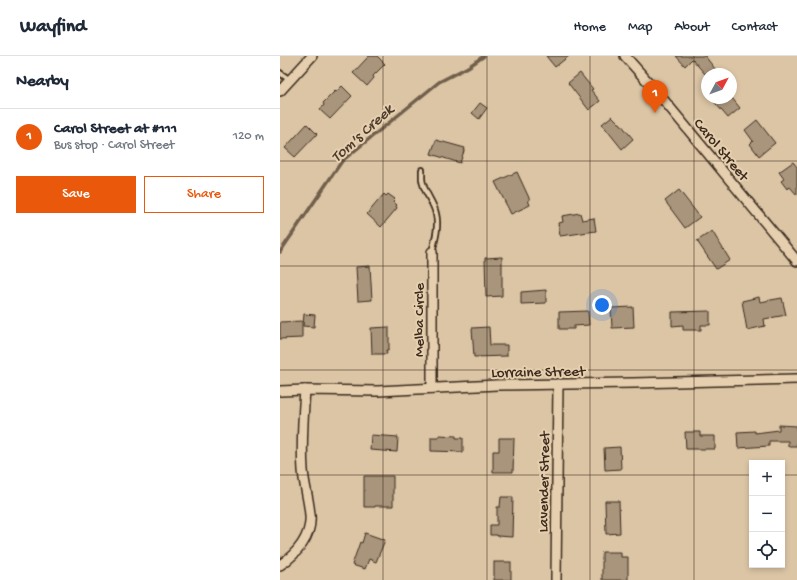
<!DOCTYPE html>
<html lang="en">
<head>
<meta charset="utf-8">
<style>
	body { margin:0; font-family:"Gochi Hand",sans-serif; background:#f2f2f3; color:#1f2937 }
	.controls { position:absolute; right:12px; bottom:12px; display:grid; overflow:hidden; border-radius:0px; box-shadow:0 2px 6px #0003 }
	.controls button { width:36px; height:36px; display:grid; place-items:center; padding:0; border:0; border-bottom:1px solid #e0e1e3; background:#fff; color:#1f2937; font:20px sans-serif }
	.compass { position:absolute; left:421px; top:12px; width:36px; height:36px; border-radius:50%; background:#fff; box-shadow:0 2px 6px #0003; rotate:49deg }
	.you { position:absolute; left:322px; top:249px; width:14px; height:14px; margin:-10px; border:3px solid #fff; border-radius:50%; background:#1a73e8; box-shadow:0 0 0 6px #1a73e833 }
	.badge { display:grid; place-items:center; width:26px; height:26px; border-radius:50%; background:#ea580c; color:#fff; font-size:13px; font-weight:700 }
	.pin { position:absolute; translate:-50% -33px; filter:drop-shadow(0 1px 2px #0008) }
	.pin::after { content:''; position:absolute; top:21px; width:14px; height:12px; background:inherit; clip-path:polygon(0 0,100% 0,50% 100%) }
	.list { margin:0; padding:0; list-style:none }
	h2 { display:flex; justify-content:space-between; align-items:center; height:52px; margin:0; padding:0 16px; font-size:17px }
	h2 small { font-size:13px; font-weight:400; color:#747a83 }
	.list li { display:grid; grid-template-columns:26px 1fr auto; gap:12px; align-items:center; box-sizing:border-box; height:56px; padding:0 16px; border-top:1px solid #e0e1e3 }
	.list b { display:block; font-size:15px; white-space:nowrap }
	.list p { margin:0; font-size:13px; white-space:nowrap; color:#747a83 }
	.list em { font-size:13px; font-style:normal; color:#747a83 }
	.actions { display:flex; gap:8px; padding:12px 16px }
	.actions a { flex:1; padding:9px 0; border:1px solid #ea580c; border-radius:0px; text-align:center; font-size:14px; color:#ea580c }
	.actions .main { background:#ea580c; color:#fff }
	.icon { flex:none; width:22px; height:22px; fill:none; stroke:currentColor; stroke-width:2; stroke-linecap:round; stroke-linejoin:round }
	.map { position:relative; flex:none; width:517px; height:524px; overflow:hidden }
	header { display:flex; align-items:center; gap:24px; box-sizing:border-box; height:56px; padding:0 20px; background:#fff; border-bottom:1px solid #e0e1e3 }
	header strong { font-size:19px }
	nav { display:flex; gap:22px; margin-inline-start:auto; font-size:14px }
	main { display:flex }
	aside { flex:1; background:#fff }
	.map>svg:first-child { display:block }
</style>
</head>
<body>
<header>
<strong>Wayfind</strong>
<nav><a>Home</a><a>Map</a><a>About</a><a>Contact</a></nav>
</header>
<main>
<aside>
<h2>Nearby<small></small></h2>
<ul class="list">
<li><span class="badge">1</span><div><b>Carol Street at #111</b><p>Bus stop · Carol Street</p></div><em>120 m</em></li>
</ul>
<div class="actions"><a class="main">Save</a><a>Share</a></div>
</aside>
<div class="map">
<svg width="517" height="524" viewBox="0 0 517 524">
	<rect width="100%" height="100%" fill="#dbc5a5"/>
	<filter id="ink" filterUnits="userSpaceOnUse"><feTurbulence type="fractalNoise" baseFrequency=".025" numOctaves="2"/><feDisplacementMap in="SourceGraphic" scale="8" xChannelSelector="R" yChannelSelector="G"/><feConvolveMatrix kernelMatrix="1 2 1 2 8 2 1 2 1" color-interpolation-filters="sRGB"/></filter>
	<g filter="url(#ink)">
		<g fill="none" stroke-linecap="round" stroke-linejoin="round">
			<polyline stroke="#715e4c" stroke-width="3.5" points="0,196 62,105 159,26 188,11 204,0"/>
		</g>
		<g fill="#a9957b" stroke="#3b2a1e">
			<polygon points="89,0 97,0 105,8 93,20 94,22 87,30 73,17"/>
			<polygon points="266,0 289,0 275,11"/>
			<polygon points="396,0 425,0 439,18 425,18 412,3 405,10"/>
			<polygon points="300,17 313,33 311,34 320,45 309,54 288,27"/>
			<polygon points="62,30 72,40 50,63 40,54 44,49 43,47 55,35 56,36"/>
			<polygon points="431,42 452,42 460,52 448,62"/>
			<polygon points="200,47 207,52 199,63 192,57"/>
			<polygon points="332,60 339,67 340,67 353,83 342,93 322,68"/>
			<polygon points="477,64 495,87 479,100 470,88 473,85 465,74"/>
			<polygon points="27,68 37,78 15,101 5,92"/>
			<polygon points="156,84 185,92 180,107 151,98"/>
			<polygon points="513,106 517,111 517,139 510,131 507,133 501,125 504,123 499,116"/>
			<polygon points="237,116 250,144 248,144 250,149 231,158 215,126"/>
			<polygon points="399,134 420,161 405,172 385,145"/>
			<polygon points="104,138 106,140 108,138 115,143 113,145 117,149 116,150 117,152 101,171 87,158"/>
			<polygon points="300,157 302,164 314,162 316,175 280,180 278,167 283,166 282,160"/>
			<polygon points="432,175 450,204 436,213 417,185"/>
			<polygon points="222,201 222,240 206,241 205,202"/>
			<polygon points="90,210 92,244 78,245 76,211"/>
			<polygon points="266,234 266,247 241,248 241,236"/>
			<polygon points="479,241 480,246 502,242 506,259 484,263 485,270 467,274 462,245"/>
			<polygon points="353,251 354,271 332,272 331,252"/>
			<polygon points="308,255 309,269 294,270 294,273 279,273 279,256"/>
			<polygon points="430,255 430,269 421,269 421,274 403,274 403,269 392,270 392,256"/>
			<polygon points="24,258 35,259 34,271 23,270"/>
			<polygon points="22,265 22,282 0,283 0,266"/>
			<polygon points="109,271 109,294 106,294 107,298 92,298 91,272"/>
			<polygon points="209,271 210,289 227,289 227,300 194,301 192,272"/>
			<polygon points="499,369 517,370 517,390 508,390 508,385 489,385 489,390 458,392 457,376 475,375 475,377 499,374"/>
			<polygon points="405,376 420,376 420,380 435,380 435,393 406,393"/>
			<polygon points="91,379 118,381 117,396 90,394"/>
			<polygon points="159,379 176,380 176,382 183,382 183,396 151,395 151,381 159,381"/>
			<polygon points="219,382 234,382 233,416 213,416 213,395 219,395"/>
			<polygon points="340,391 341,413 325,414 324,392"/>
			<polygon points="84,420 113,420 113,450 95,450 95,451 84,451"/>
			<polygon points="221,441 233,441 232,481 217,480 217,479 210,479 210,469 217,469 217,451 220,451"/>
			<polygon points="325,445 339,445 340,477 326,478"/>
			<polygon points="85,477 105,484 96,506 89,503 85,513 72,509 80,486 82,487"/>
			<polygon points="322,496 341,496 341,501 348,501 348,524 322,524"/>
			<rect x="214" y="506" width="17" height="18"/>
		</g>
		<g fill="none" stroke-linecap="round" stroke-linejoin="round">
			<defs>
				<g id="lane">
					<polyline points="0,17 10,24"/>
					<path d="M 142,114 C 142,117 142,120 142,123 C 143,136 154,146 156,158 C 159,171 155,184 152,196"/>
				</g>
				<g id="street">
					<polyline points="345,0 377,36 517,205"/>
					<polyline points="0,35 32,0"/>
					<polyline points="152,332 152,196"/>
					<polyline points="0,335 25,334 98,335 217,329 353,327 517,323"/>
					<path d="M 0,509 C 17,498 32,480 30,459 C 29,444 24,429 23,414 C 21,387 23,361 25,334"/>
					<polyline points="276,524 278,328"/>
				</g>
			</defs>
			<use href="#lane" stroke="#3b2a1e" stroke-width="8"/>
			<use href="#street" stroke="#3b2a1e" stroke-width="12"/>
			<use href="#lane" stroke="#e5cfae" stroke-width="4.5"/>
			<use href="#street" stroke="#e5cfae" stroke-width="9"/>
		</g>
	</g>
	<path fill="none" stroke="#3b2a1e" stroke-width="1" stroke-opacity="0.55" d="M 103,0 L 103,524M 207,0 L 207,524M 310,0 L 310,524M 414,0 L 414,524M 0,105 L 517,105M 0,210 L 517,210M 0,314 L 517,314M 0,419 L 472,419M 502,419 L 517,419"/>
	<g text-anchor="middle" stroke-width="4" stroke-linejoin="round" paint-order="stroke">
		<g font-size="15" fill="#3b2a1e" stroke="#e5cfae">
			<text transform="translate(442 93) rotate(50)" y="5">Carol Street</text>
			<text transform="translate(138 264) rotate(-90)" y="5">Melba Circle</text>
			<text transform="translate(258 315) rotate(-1)" y="5">Lorraine Street</text>
			<text transform="translate(263 426) rotate(-89)" y="5">Lavender Street</text>
		</g>
		<g font-size="16" font-style="italic" fill="#4d3b2d" stroke="#e5cfae">
			<text transform="translate(81 76) rotate(-42)" y="6">Tom's Creek</text>
		</g>
	</g>
</svg>
<div class="controls">
<button>+</button>
<button>−</button>
<button><svg class="icon" aria-label="locate" viewBox="0 0 24 24"><circle cx="12" cy="12" r="6"/><path d="M12 2v4M12 18v4M2 12h4M18 12h4"/></svg></button>
</div>
<svg class="compass" viewBox="-18 -18 36 36"><path d="M0-13l5 13h-10z" fill="#e53935"/><path d="M0 13l5-13h-10z" fill="#747a83"/></svg>
<div class="you"></div>
<div class="pin badge" style="left:375px;top:57px">1</div>
</div>
</main>
</body>
</html>
